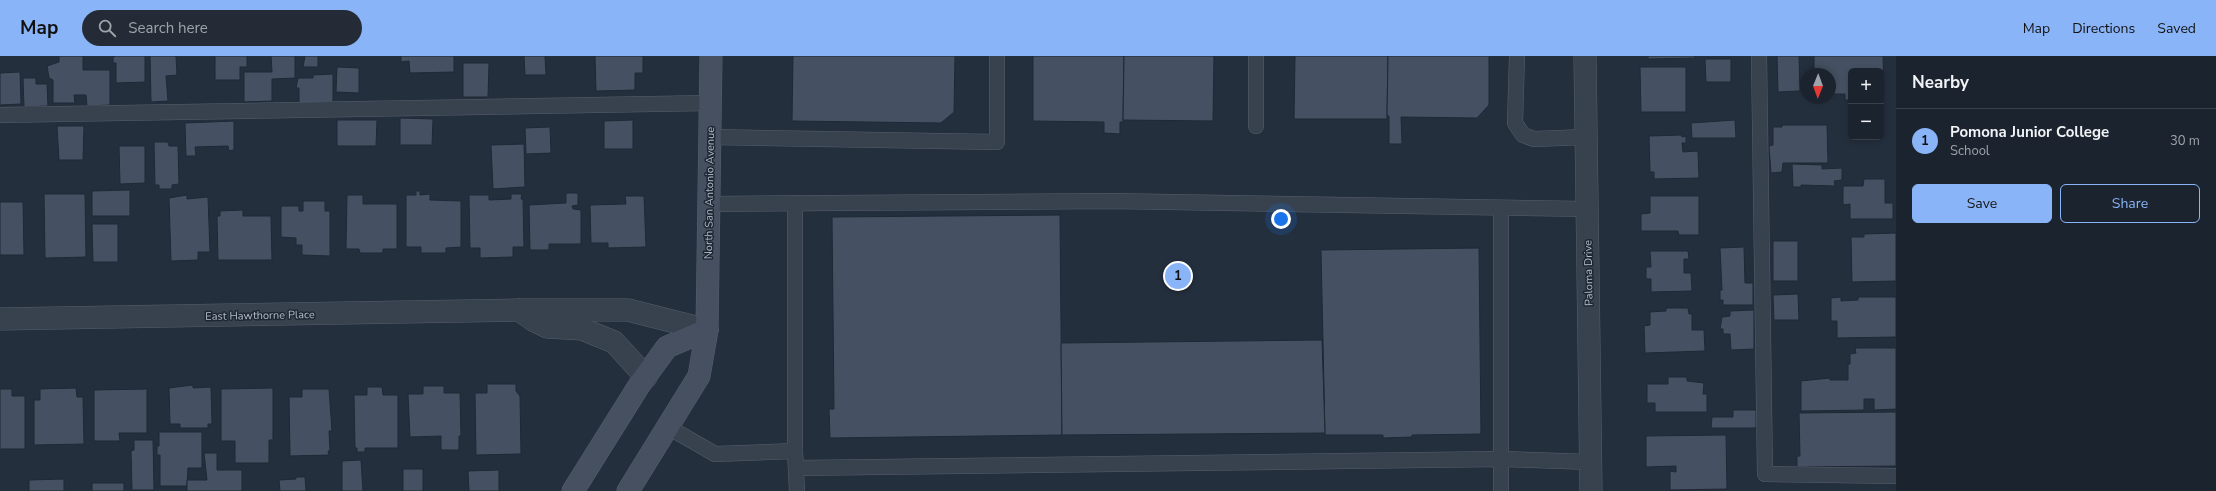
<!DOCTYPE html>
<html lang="en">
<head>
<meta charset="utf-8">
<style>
	body { margin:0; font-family:"Nunito Sans",sans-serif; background:#242b36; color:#f1f3f6 }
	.controls { position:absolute; right:12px; top:12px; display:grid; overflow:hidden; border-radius:6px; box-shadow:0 2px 6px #0003 }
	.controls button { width:36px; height:36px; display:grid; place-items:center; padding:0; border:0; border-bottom:1px solid #39404a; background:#1b232e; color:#f1f3f6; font:20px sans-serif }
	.compass { position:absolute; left:1800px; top:12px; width:36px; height:36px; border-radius:50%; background:#1b232e; box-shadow:0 2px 6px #0003; rotate:181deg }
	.you { position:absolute; left:1281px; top:163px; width:14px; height:14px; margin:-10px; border:3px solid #fff; border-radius:50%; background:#1a73e8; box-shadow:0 0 0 6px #1a73e833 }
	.badge { display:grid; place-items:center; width:26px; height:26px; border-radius:50%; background:#8ab4f8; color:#111; font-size:13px; font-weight:700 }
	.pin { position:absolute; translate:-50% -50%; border:2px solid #fff; box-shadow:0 1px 4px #0006 }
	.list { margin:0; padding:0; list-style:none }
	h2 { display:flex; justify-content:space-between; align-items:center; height:52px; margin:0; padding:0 16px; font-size:17px }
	h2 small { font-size:13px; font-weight:400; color:#a0a4aa }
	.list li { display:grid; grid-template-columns:26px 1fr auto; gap:12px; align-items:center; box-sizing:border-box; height:64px; padding:0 16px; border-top:1px solid #39404a }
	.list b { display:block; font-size:15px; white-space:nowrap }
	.list p { margin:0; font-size:13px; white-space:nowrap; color:#a0a4aa }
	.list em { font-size:13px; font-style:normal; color:#a0a4aa }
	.actions { display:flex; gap:8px; padding:12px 16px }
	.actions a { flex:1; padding:9px 0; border:1px solid #8ab4f8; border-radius:6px; text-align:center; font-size:14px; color:#8ab4f8 }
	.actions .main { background:#8ab4f8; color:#111 }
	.icon { flex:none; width:22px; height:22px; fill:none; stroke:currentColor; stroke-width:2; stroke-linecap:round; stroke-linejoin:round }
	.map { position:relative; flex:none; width:1896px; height:435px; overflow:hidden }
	header { display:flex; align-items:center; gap:24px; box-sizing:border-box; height:56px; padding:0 20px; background:#8ab4f8; color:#111 }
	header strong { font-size:19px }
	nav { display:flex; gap:22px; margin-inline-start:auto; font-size:14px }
	.search { width:280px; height:36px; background:#242b36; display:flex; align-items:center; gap:10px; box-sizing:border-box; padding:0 14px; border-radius:22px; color:#a0a4aa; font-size:15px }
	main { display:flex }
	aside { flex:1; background:#1b232e }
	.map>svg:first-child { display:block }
</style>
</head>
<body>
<header>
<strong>Map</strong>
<div class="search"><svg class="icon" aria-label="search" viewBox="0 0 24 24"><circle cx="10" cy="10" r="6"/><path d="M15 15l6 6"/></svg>Search here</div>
<nav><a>Map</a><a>Directions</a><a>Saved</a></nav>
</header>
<main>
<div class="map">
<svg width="1896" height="435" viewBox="0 0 1896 435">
	<rect width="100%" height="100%" fill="#242f3e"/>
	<g fill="#455162" stroke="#1f2835">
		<polygon points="59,0 83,0 83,14 110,14 110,49 87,50 86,39 74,39 75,47 53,47 53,24 49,22 47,10 59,6"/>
		<polygon points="115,0 145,0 145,26 116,27 116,7 113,7 113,2"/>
		<polygon points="150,0 176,0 177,19 166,20 168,45 151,46"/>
		<polygon points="215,0 247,0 247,11 240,11 240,24 215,24"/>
		<polygon points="271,0 295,0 295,22 272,23 272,45 244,46 244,16 272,16"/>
		<polygon points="305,0 318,0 318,11 303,11"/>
		<polygon points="401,0 454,0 454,16 410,17 409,5 401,6"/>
		<polygon points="524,0 545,0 546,19 525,19"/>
		<polygon points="595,0 643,0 643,17 635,17 635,34 596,35"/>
		<polygon points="793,0 955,0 954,56 941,67 792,65"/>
		<polygon points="1033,0 1124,0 1123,66 1120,66 1120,78 1104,77 1104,66 1033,65"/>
		<polygon points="1124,0 1214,0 1213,65 1123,64"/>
		<polygon points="1295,0 1388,0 1387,63 1294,63"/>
		<polygon points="1388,0 1489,0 1489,49 1477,62 1401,61 1402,88 1389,88 1389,60 1387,60"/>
		<polygon points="1648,0 1695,0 1695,2 1648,3"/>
		<polygon points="1777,0 1799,0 1800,35 1778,36"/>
		<polygon points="1814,0 1883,0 1884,36 1881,37 1881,15 1851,15 1851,44 1845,44 1845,38 1830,38 1830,18 1814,18"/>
		<polygon points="1705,3 1731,3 1731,26 1706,26"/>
		<polygon points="463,7 489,7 488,41 463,41"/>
		<polygon points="337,11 359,12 359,37 336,36"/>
		<polygon points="1640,11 1686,11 1686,56 1641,56"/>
		<polygon points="20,16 21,48 0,49 0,17"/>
		<polygon points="333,18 333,46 299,47 299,32 296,32 298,22 313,22 313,19"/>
		<polygon points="23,22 36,22 36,28 47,28 48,50 24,51"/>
		<polygon points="400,62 433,63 432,89 400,89"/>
		<polygon points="337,64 377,64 376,90 337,90"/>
		<polygon points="633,64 633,93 604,93 604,65"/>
		<polygon points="1735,64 1736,82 1692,82 1691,67"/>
		<polygon points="234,65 234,94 229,95 228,90 195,91 196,100 186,100 185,67"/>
		<polygon points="1782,69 1827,69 1828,107 1783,107 1782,116 1771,117 1769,90 1773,89 1773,71 1782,71"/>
		<polygon points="57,70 84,70 83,104 59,104"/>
		<polygon points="550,71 551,97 526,98 525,72"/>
		<polygon points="1682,79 1682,81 1686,80 1686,87 1682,87 1683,96 1698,95 1699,122 1654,123 1654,116 1650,116 1649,80"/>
		<polygon points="154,86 168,86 169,90 178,90 179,128 172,129 172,133 159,133 159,129 155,129"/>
		<polygon points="524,88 525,131 493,133 491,89"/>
		<polygon points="119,90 145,90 145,127 120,128"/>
		<polygon points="1792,108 1822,109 1822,113 1842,112 1842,124 1834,125 1835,130 1801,129 1801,131 1793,131"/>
		<polygon points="1864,123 1885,123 1885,147 1893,147 1893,163 1850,163 1850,148 1843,149 1843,130 1863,130"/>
		<polygon points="130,134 130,160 92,160 92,135"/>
		<polygon points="416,135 420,135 420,139 430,138 430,144 461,145 461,191 446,192 446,197 421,197 421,191 406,191 406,139 416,139"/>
		<polygon points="566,137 578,137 578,149 572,150 573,153 581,154 581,188 549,188 549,194 530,194 529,149 566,147"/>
		<polygon points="44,138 85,138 86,201 45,202"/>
		<polygon points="511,138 522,138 521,143 523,143 524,191 513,191 513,201 480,202 480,192 470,192 469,139 489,139 489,144 511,143"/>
		<polygon points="187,139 187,143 208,141 210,196 198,196 198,204 171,205 169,142"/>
		<polygon points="347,139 363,139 363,148 397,148 397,193 383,193 383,197 360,197 359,193 346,193"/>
		<polygon points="625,140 644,140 646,191 608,192 608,187 591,187 590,149 626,148"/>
		<polygon points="1650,140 1699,140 1699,179 1679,179 1678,175 1641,175 1641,158 1650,157"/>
		<polygon points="303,145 325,145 325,155 330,155 330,200 302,199 302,189 296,189 296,182 281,181 281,150 299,150 299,155 303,155"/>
		<polygon points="0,146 23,146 24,199 0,199"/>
		<polygon points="243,154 243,160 271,160 272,204 218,204 217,160 220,160 220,155"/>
		<polygon points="1060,159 1062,379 830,382 829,353 834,353 832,161"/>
		<polygon points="92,168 118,168 118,206 93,206"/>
		<polygon points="1896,177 1896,225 1852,226 1851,181 1864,181 1864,178"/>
		<rect x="1773" y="185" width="25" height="40"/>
		<polygon points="1744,191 1745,227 1753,227 1753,249 1723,249 1723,244 1720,244 1720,234 1722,234 1720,192"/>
		<polygon points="1479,192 1481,378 1412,379 1412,381 1383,382 1383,379 1325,379 1321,194"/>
		<polygon points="1650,195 1688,195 1689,203 1684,203 1684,217 1691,217 1692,235 1651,236 1651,223 1646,223 1646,211 1651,211"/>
		<polygon points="1798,238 1799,264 1774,264 1773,239"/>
		<polygon points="1841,241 1841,245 1858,244 1858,241 1896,241 1896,281 1837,282 1837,265 1831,265 1831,242"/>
		<polygon points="1666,252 1688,252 1689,258 1692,258 1692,274 1704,274 1705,295 1645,297 1644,270 1650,269 1650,256 1666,255"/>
		<polygon points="1754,254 1754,293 1731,294 1730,278 1723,278 1723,273 1720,273 1722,261 1730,260 1730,255"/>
		<polygon points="1322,284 1325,377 1062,379 1061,287"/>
		<polygon points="1855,292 1896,292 1896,353 1874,354 1874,343 1864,343 1864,354 1801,355 1801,325 1830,322 1830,324 1848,324 1848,308 1850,308 1850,298 1856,297"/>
		<polygon points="1668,321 1687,321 1687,325 1704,327 1703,338 1707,338 1707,356 1655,356 1655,347 1647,347 1647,328 1668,328"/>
		<polygon points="487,328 516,328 516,335 520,340 521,398 476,399 475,337 487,337"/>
		<polygon points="193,329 193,332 211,331 212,368 208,368 208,372 180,372 180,368 170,368 169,332"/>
		<polygon points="423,330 444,330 444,337 460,337 461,380 459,380 459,394 441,394 441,380 410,381 408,338 423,338"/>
		<polygon points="367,331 382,331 383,339 398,339 398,392 365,392 365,396 357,396 357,392 355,392 354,339 367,339"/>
		<polygon points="76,332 77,341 83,341 84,388 34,389 34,344 40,344 40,333"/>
		<polygon points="273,332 273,384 269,384 269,407 235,407 235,385 221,385 221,333"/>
		<polygon points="0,333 12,333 12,340 25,340 25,393 0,393"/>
		<polygon points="147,333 147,377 119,377 120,385 94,385 94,334"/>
		<polygon points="302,333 329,333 332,375 329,375 330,395 328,395 329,399 290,400 289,341 302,341"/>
		<polygon points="1733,354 1756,354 1756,372 1711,372 1712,361 1733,361"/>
		<polygon points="1896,356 1896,410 1797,411 1797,400 1800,400 1799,357"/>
		<polygon points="159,376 202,376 202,412 188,412 187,430 160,430 160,399 157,399 157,390 159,390"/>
		<polygon points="1726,379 1727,433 1670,434 1670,415 1676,416 1676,410 1646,411 1646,380"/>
		<polygon points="134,384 153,384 154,434 132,434 131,395 134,394"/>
		<polygon points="204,397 217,397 217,414 242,414 242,435 187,435 187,424 207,424"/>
		<polygon points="361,404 363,435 342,435 342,405"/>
		<rect x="403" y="413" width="20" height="22"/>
		<polygon points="499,414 499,435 469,435 468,415"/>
		<polygon points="296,421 305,421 306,435 280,435 279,424 296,423"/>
		<polygon points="64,423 64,435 29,435 29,424"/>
		<rect x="92" y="427" width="32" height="8"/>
	</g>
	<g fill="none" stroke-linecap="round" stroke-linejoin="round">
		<defs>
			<g id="service">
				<polyline points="1517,0 1515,67 1523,79 1534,83 1586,81"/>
				<polyline points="1759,0 1765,418 1896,420"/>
				<polyline points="0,59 710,47"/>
				<polyline points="1256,70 1256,0"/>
				<polyline points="710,81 997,86 997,0"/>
				<polyline points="795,147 795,395 797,435"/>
				<polyline points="709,148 1111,145 1587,153"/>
				<polyline points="668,371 715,398 795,395"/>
				<polyline points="796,412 1501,403 1591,406"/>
				<polyline points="1501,435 1501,152"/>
			</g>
			<g id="minor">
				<polyline points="1585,0 1591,435"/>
				<polyline points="519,254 533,264 547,271 582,273 614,286 646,321"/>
				<polyline points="0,263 519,254 628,254 707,274"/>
			</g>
			<g id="secondary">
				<polyline points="573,435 640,328 667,291 707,274"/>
				<polyline points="628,435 699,320 707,274 711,0"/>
			</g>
		</defs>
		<use href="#service" stroke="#565f6c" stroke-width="16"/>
		<use href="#minor" stroke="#565f6c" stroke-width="23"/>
		<use href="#secondary" stroke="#565f6c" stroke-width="23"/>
		<use href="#service" stroke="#38414e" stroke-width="15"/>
		<use href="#minor" stroke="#38414e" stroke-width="22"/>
		<use href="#secondary" stroke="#465061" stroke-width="22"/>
	</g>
	<g text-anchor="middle" stroke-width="3" stroke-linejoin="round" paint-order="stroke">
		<g font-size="11" fill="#b4bcc9" stroke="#1d2633">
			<text transform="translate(709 137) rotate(-89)" y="4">North San Antonio Avenue</text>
			<text transform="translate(1588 217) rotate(-91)" y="4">Paloma Drive</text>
			<text transform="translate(260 259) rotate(-1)" y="4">East Hawthorne Place</text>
		</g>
	</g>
</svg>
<div class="controls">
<button>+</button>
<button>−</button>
</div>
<svg class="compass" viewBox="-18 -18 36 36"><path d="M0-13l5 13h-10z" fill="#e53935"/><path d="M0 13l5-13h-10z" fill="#a0a4aa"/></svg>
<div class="you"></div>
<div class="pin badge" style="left:1178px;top:220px">1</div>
</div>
<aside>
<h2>Nearby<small></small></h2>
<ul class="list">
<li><span class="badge">1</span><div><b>Pomona Junior College</b><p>School</p></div><em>30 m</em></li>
</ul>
<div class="actions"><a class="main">Save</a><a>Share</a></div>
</aside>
</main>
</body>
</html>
